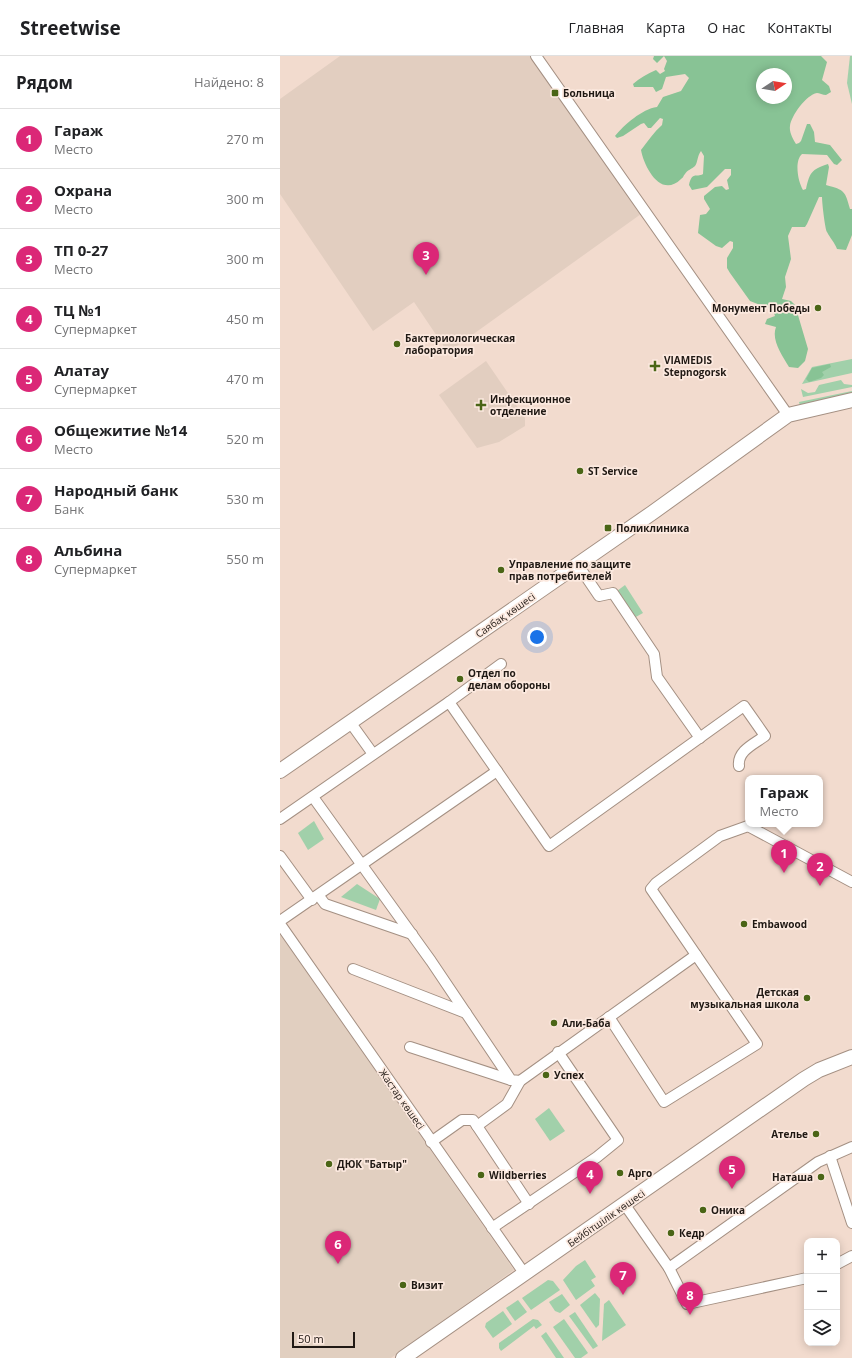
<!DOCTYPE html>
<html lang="ru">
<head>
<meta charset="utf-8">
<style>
	body { margin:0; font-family:"Open Sans",sans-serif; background:#f2f2f2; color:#202124 }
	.controls { position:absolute; right:12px; bottom:12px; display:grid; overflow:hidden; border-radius:8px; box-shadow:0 2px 10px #0003 }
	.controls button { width:36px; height:36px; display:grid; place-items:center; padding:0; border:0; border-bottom:1px solid #e0e0e0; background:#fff; color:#202124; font:20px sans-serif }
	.compass { position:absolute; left:476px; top:12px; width:36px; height:36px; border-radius:50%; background:#fff; box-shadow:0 2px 10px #0003; rotate:78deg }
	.scale { position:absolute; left:12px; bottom:10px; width:63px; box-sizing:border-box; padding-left:4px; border:2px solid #201914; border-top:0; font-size:11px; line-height:14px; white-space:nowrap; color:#201914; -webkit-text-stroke:3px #fce9df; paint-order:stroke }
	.you { position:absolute; left:257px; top:581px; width:14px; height:14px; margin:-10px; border:3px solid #fff; border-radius:50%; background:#1a73e8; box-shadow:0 0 0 6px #1a73e833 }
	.badge { display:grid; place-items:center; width:26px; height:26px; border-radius:50%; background:#db2777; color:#fff; font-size:13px; font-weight:700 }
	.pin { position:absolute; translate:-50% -33px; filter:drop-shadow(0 1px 2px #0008) }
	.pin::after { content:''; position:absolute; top:21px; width:14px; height:12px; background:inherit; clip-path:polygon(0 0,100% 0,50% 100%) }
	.popup { position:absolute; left:465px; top:719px; width:78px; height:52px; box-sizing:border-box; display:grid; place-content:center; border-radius:8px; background:#fff; filter:drop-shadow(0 1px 3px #0005); font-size:13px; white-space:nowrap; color:#757577 }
	.popup b { font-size:15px; color:#202124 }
	.popup::after { content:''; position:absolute; left:50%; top:100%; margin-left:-8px; border:8px solid transparent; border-top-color:#fff }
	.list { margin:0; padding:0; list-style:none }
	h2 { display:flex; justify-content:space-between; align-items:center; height:52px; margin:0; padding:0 16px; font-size:17px }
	h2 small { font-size:13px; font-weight:400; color:#757577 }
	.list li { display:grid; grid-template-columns:26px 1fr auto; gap:12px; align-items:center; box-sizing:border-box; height:60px; padding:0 16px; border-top:1px solid #e0e0e0 }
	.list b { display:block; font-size:15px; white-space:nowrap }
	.list p { margin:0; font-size:13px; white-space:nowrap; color:#757577 }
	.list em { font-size:13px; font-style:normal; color:#757577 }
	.icon { flex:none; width:22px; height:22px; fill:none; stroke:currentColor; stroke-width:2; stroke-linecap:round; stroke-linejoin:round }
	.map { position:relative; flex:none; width:572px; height:1302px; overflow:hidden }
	header { display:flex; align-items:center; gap:24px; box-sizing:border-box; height:56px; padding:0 20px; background:#fff; border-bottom:1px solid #e0e0e0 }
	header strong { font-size:19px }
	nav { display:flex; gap:22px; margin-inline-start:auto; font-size:14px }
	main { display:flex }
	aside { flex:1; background:#fff }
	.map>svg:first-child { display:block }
</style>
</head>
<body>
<header>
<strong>Streetwise</strong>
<nav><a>Главная</a><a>Карта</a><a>О нас</a><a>Контакты</a></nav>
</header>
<main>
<aside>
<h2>Рядом<small>Найдено: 8</small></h2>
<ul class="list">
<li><span class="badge">1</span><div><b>Гараж</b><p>Место</p></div><em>270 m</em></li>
<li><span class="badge">2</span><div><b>Охрана</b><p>Место</p></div><em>300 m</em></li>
<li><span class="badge">3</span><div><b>ТП 0-27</b><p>Место</p></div><em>300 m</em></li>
<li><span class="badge">4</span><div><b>ТЦ №1</b><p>Супермаркет</p></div><em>450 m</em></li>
<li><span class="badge">5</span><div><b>Алатау</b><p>Супермаркет</p></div><em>470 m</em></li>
<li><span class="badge">6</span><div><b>Общежитие №14</b><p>Место</p></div><em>520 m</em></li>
<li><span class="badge">7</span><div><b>Народный банк</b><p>Банк</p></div><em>530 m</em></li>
<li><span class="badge">8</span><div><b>Альбина</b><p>Супермаркет</p></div><em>550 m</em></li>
</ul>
</aside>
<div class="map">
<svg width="572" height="1302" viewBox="0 0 572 1302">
	<rect width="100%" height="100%" fill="#f2dbce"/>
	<polygon fill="#e1cfc0" points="0,878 234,1214 111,1302 0,1302"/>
	<g fill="#e2cec0">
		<polygon points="60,0 252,0 361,158 174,292 165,292 134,246 93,275 0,138 0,43"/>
		<polygon points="206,305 245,362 245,370 219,386 197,392 159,339"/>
	</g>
	<g fill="#a1d0aa">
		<polygon points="570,0 572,0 572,48 567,27"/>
		<polygon points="572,303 572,317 522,328 532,311"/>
		<polygon points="561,324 564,328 572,329 572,331 523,341 521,333 528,337 535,336 539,329"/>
		<polygon points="572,335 572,339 520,350 519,346"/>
		<polygon points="345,529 363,557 354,562 337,535"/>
		<polygon points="34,765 44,783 28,794 18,777"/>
		<polygon points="77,828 100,843 96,854 61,841"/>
		<polygon points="269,1052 285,1075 270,1085 255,1063"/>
		<polygon points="305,1204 316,1221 311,1224 315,1230 296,1244 283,1224 296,1210"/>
		<polygon points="268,1224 273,1225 280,1234 251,1254 242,1242"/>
		<polygon points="315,1237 320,1243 319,1269 316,1272 300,1249"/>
		<polygon points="282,1238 290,1249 280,1257 275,1255 269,1246"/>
		<polygon points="238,1244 247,1256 235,1265 226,1252"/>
		<polygon points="329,1244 346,1269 322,1285 324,1248"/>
		<polygon points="223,1255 232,1268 213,1282 205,1271 206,1267"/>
		<polygon points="295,1256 318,1290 313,1293 289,1260"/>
		<polygon points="253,1263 258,1264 262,1269 256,1273 254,1270 221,1295 219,1292 219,1287"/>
		<polygon points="284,1263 308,1297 301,1302 295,1302 273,1271"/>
		<polygon points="266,1276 284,1302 276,1302 261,1280"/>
	</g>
	<g fill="#88c395" fill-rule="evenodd">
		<path d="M 374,0 L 541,0 L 547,6 L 542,24 L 549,30 L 551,36 L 546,39 C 543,39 539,37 537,37 C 526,39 511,60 510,70 C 509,76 513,83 516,88 L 519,87 L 521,85 L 527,68 L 530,68 L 534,76 L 535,86 L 550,89 L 562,104 L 557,109 L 554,108 L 547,99 L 522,98 C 514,105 518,126 523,134 L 526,133 C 530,116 531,114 548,108 L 549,111 L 546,129 C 565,134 565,135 570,153 L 572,153 L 572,179 L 566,194 L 557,193 C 555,187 550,182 547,176 C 545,173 542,147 542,141 L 539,141 L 527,168 L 525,171 L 512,171 L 508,180 L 511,203 L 505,221 L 506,231 L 502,243 L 511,245 L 515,249 L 528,293 L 525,305 L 518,312 L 509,311 C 502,299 491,284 496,271 L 485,268 L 487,263 L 495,260 L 493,254 L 470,245 L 450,217 L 447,212 L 447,202 L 453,192 L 453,186 L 450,185 L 442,192 L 436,190 L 418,177 L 420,159 L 426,158 L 430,153 L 424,143 L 424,140 L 435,131 L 442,130 L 446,134 L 449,133 L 447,124 L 451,119 L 451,113 L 445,113 L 427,131 L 412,134 L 409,129 C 412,115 416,122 423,118 L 424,100 L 421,95 C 417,100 418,106 415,110 C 412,113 407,114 405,118 C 403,120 404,121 401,123 C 381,143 364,111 361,94 C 368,85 374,76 382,69 L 383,63 L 380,62 L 371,72 L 368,72 L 364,67 L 361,68 L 343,80 L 337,82 L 335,80 C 344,69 362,53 377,51 L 383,41 L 401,35 L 409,22 L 405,18 L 386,21 L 382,33 L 376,36 L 373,31 L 354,31 L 353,28 C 360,22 367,18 376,14 L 380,18 L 385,15 L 384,13 L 387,5 L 384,0 L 377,7 L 373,3 ZM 482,18 L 506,18 L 506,42 L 482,42 Z"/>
		<polygon points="550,308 551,311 542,316 544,319 541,322 529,326 526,323 532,312"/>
	</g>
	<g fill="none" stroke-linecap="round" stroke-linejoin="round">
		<defs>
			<g id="street">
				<polyline points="256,0 508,359"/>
				<polyline points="298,509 319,540 333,537 374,598 377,621 420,682"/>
				<polyline points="169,646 221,608"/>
				<polyline points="70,666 93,698"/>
				<polyline points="33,741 151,905 231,1024 240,1025"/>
				<path d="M 0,763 L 169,646 L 269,790 L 464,650 L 485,680 C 474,688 457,695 459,710"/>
				<polyline points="0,800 32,844"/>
				<polyline points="39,840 45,848 132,878"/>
				<polyline points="0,865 217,715"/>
				<polyline points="0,868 244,1217"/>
				<polyline points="73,913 186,957"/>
				<polyline points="329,961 384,1046 477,988 371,833 376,827 440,780 468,770 572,826"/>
				<polyline points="130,991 231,1024"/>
				<polyline points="197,1070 227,1048 240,1025 416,899"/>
				<polyline points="151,1086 182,1064 193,1064 249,1148"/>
				<polyline points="550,1100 572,1167"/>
				<polyline points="345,1149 389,1212 538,1106 572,1091"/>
				<polyline points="212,1172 317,1101 338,1084 278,996"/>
				<polyline points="557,1208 572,1200"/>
				<polyline points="389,1212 407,1248 527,1222"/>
			</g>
			<g id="secondary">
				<polyline points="0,715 372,457 508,359 572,344"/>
				<polyline points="123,1302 524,1023 539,1014 572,1001"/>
			</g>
		</defs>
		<use href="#street" stroke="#a49083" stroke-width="12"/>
		<use href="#secondary" stroke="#a49083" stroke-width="16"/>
		<use href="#street" stroke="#fff" stroke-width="10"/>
		<use href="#secondary" stroke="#fff" stroke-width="14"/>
	</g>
	<g fill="#4a6516" stroke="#fce9df" stroke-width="1.5">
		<rect x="271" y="33" width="8" height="8" rx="2"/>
		<circle cx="538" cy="252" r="4"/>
		<circle cx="117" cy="288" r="4"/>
		<path d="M373 304h4v4h4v4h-4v4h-4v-4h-4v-4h4z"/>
		<path d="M199 343h4v4h4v4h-4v4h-4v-4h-4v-4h4z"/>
		<circle cx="300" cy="415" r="4"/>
		<rect x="324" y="468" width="8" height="8" rx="2"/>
		<circle cx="221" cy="514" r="4"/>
		<circle cx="180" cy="623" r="4"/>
		<circle cx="464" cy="868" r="4"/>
		<circle cx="527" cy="942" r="4"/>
		<circle cx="274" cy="967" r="4"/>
		<circle cx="266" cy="1019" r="4"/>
		<circle cx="536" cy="1078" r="4"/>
		<circle cx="49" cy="1108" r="4"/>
		<circle cx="340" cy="1117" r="4"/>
		<circle cx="201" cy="1119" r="4"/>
		<circle cx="541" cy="1121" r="4"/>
		<circle cx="423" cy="1154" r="4"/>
		<circle cx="391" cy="1177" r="4"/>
		<circle cx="123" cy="1229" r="4"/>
	</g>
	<g text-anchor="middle" stroke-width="3.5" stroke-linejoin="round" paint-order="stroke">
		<g font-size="10" font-weight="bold" fill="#201914" stroke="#fce9df" text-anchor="start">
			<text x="283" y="41">Больница</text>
			<text x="530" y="256" text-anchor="end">Монумент Победы</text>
			<text x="125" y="286">Бактериологическая<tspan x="125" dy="12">лаборатория</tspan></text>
			<text x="384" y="308">VIAMEDIS<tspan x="384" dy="12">Stepnogorsk</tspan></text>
			<text x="210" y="347">Инфекционное<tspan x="210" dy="12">отделение</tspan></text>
			<text x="308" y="419">ST Service</text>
			<text x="336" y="476">Поликлиника</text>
			<text x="229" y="512">Управление по защите<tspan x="229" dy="12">прав потребителей</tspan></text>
			<text x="188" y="621">Отдел по<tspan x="188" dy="12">делам обороны</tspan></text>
			<text x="472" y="872">Embawood</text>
			<text x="519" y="940" text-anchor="end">Детская<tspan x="519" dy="12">музыкальная школа</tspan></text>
			<text x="282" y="971">Али-Баба</text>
			<text x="274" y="1023">Успех</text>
			<text x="528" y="1082" text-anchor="end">Ателье</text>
			<text x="57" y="1112">ДЮК "Батыр"</text>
			<text x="348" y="1121">Арго</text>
			<text x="209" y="1123">Wildberries</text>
			<text x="533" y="1125" text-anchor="end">Наташа</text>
			<text x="431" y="1158">Оника</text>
			<text x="399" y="1181">Кедр</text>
			<text x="131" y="1233">Визит</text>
		</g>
		<g font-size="10" fill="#201914" stroke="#fce9df">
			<text transform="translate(225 559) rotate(-35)" y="4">Саябақ көшесі</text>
			<text transform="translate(122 1043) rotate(55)" y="4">Жастар көшесі</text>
			<text transform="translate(326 1162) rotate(-35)" y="4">Бейбітшілік көшесі</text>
		</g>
	</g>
</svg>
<div class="controls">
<button>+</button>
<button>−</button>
<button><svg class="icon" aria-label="layers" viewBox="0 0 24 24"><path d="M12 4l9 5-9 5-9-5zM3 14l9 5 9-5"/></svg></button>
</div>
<svg class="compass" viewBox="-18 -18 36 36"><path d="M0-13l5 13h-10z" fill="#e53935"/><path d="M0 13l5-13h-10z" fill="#757577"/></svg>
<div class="scale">50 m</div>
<div class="you"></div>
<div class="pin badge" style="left:504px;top:817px">1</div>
<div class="popup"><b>Гараж</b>Место</div>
<div class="pin badge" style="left:540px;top:830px">2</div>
<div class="pin badge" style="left:146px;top:219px">3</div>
<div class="pin badge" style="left:310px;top:1138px">4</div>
<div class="pin badge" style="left:452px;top:1133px">5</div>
<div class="pin badge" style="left:58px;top:1208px">6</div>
<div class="pin badge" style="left:343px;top:1239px">7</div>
<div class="pin badge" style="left:410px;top:1259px">8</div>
</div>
</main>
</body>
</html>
